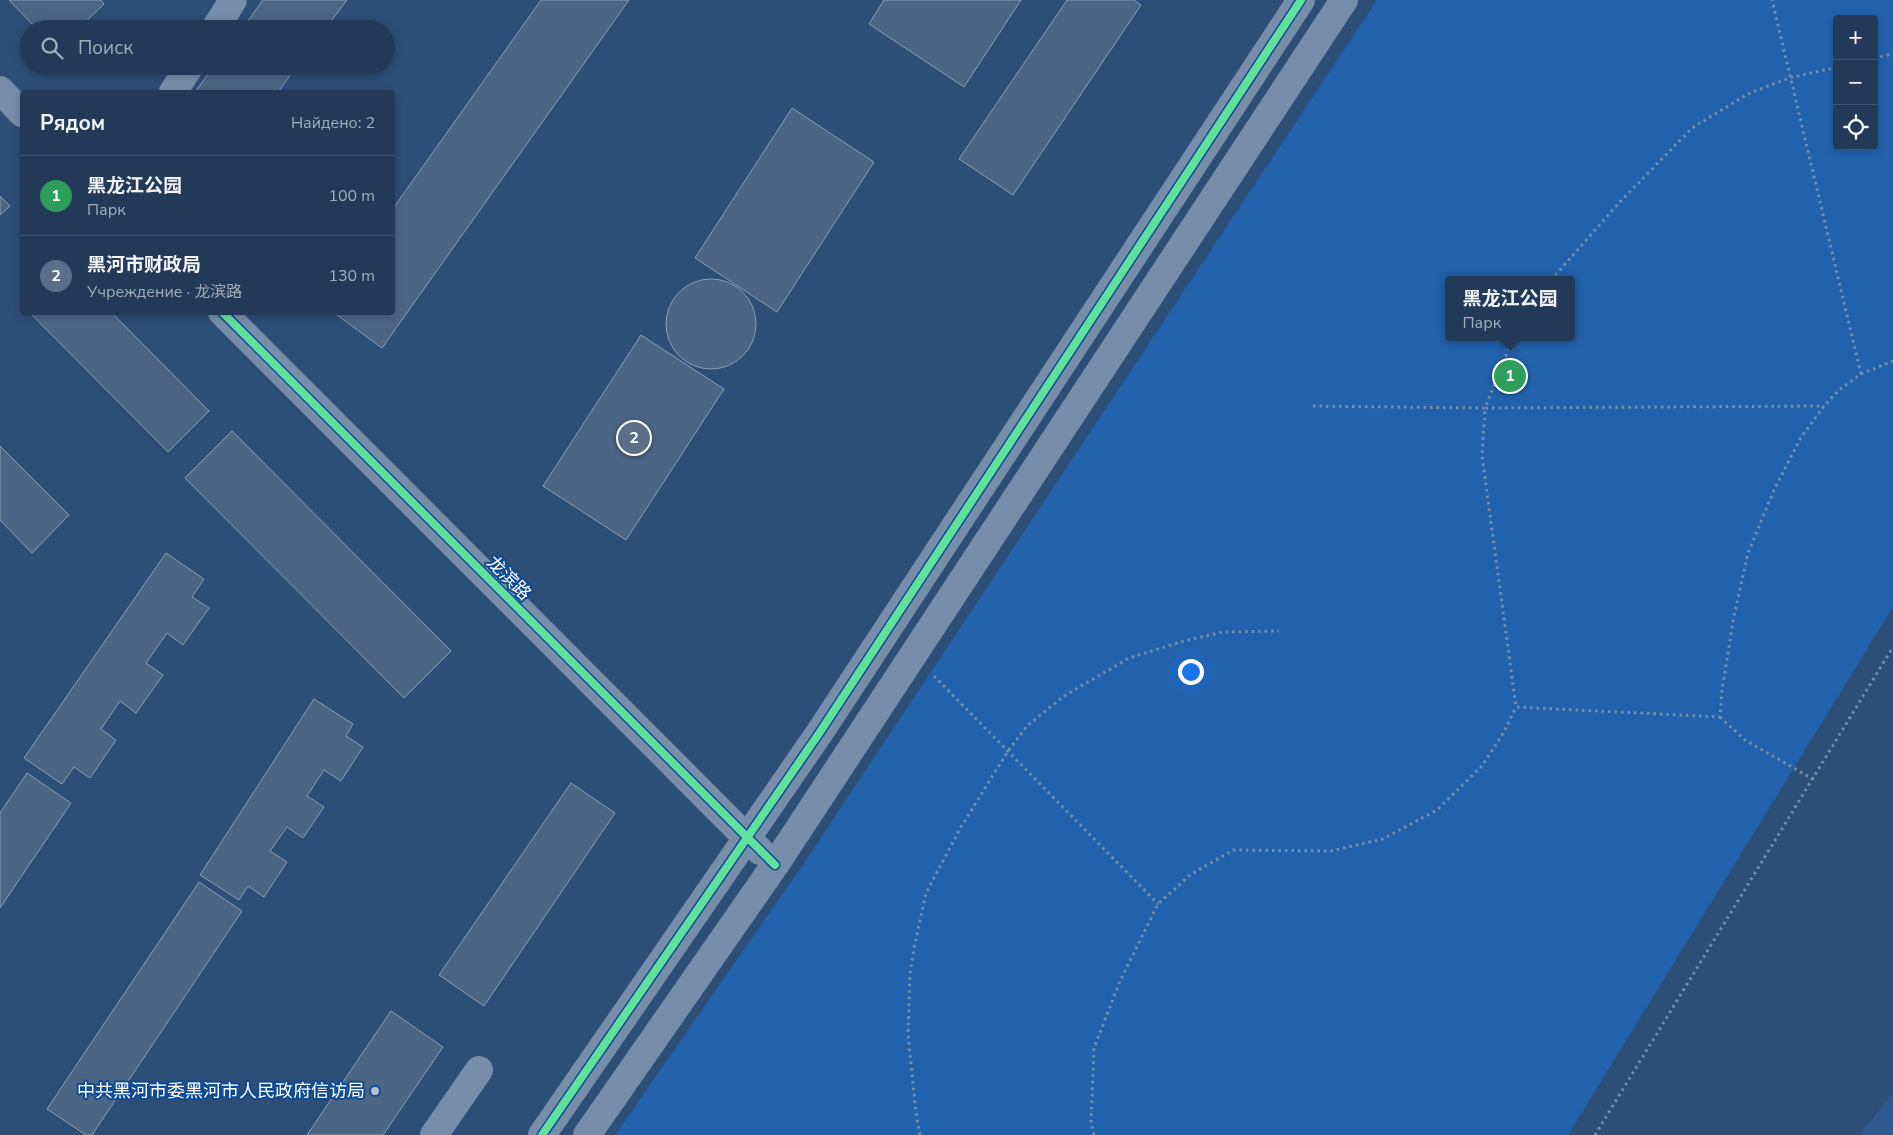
<!DOCTYPE html>
<html lang="ru">
<head>
<meta charset="utf-8">
<style>
	body { margin:0; font-family:"Nunito Sans","Noto Sans SC",sans-serif; background:#2a415e; color:#f1f3f6 }
	.controls { position:absolute; right:15px; top:15px; display:grid; overflow:hidden; border-radius:5px; box-shadow:0 2px 8px #0003 }
	.controls button { width:45px; height:45px; display:grid; place-items:center; padding:0; border:0; border-bottom:1px solid #3f546e; background:#223a58; color:#f1f3f6; font:25px sans-serif }
	.you { position:absolute; left:1190px; top:671px; width:18px; height:18px; margin:-12px; border:4px solid #fff; border-radius:50%; background:#1a73e8; box-shadow:0 0 0 8px #1a73e833 }
	.badge { display:grid; place-items:center; width:32px; height:32px; border-radius:50%; background:#8abfa5; color:#fff; font-size:16px; font-weight:700 }
	.pin { position:absolute; translate:-50% -50%; border:2px solid #fff; box-shadow:0 1px 5px #0006 }
	.popup { position:absolute; left:1445px; top:276px; width:130px; height:65px; box-sizing:border-box; display:grid; place-content:center; border-radius:5px; background:#223a58; filter:drop-shadow(0 1px 4px #0005); font-size:16px; white-space:nowrap; color:#a2adba }
	.popup b { font-size:19px; color:#f1f3f6 }
	.popup::after { content:''; position:absolute; left:50%; top:100%; margin-left:-10px; border:10px solid transparent; border-top-color:#223a58 }
	.list { margin:0; padding:0; list-style:none }
	h2 { display:flex; justify-content:space-between; align-items:center; height:65px; margin:0; padding:0 20px; font-size:21px }
	h2 small { font-size:16px; font-weight:400; color:#a2adba }
	.list li { display:grid; grid-template-columns:32px 1fr auto; gap:15px; align-items:center; box-sizing:border-box; height:80px; padding:0 20px; border-top:1px solid #3f546e }
	.list b { display:block; font-size:19px; white-space:nowrap }
	.list p { margin:0; font-size:16px; white-space:nowrap; color:#a2adba }
	.list em { font-size:16px; font-style:normal; color:#a2adba }
	.icon { flex:none; width:28px; height:28px; fill:none; stroke:currentColor; stroke-width:2; stroke-linecap:round; stroke-linejoin:round }
	.map { position:relative; flex:none; width:1893px; height:1135px; overflow:hidden }
	.search { position:absolute; background:#223a58; box-shadow:0 2px 8px #0003; left:20px; top:20px; width:375px; height:55px; display:flex; align-items:center; gap:12px; box-sizing:border-box; padding:0 18px; border-radius:28px; color:#a2adba; font-size:19px }
	.panel { position:absolute; background:#223a58; box-shadow:0 2px 8px #0003; left:20px; top:90px; width:375px; height:225px; border-radius:5px }
	.map>svg:first-child { display:block }
</style>
</head>
<body>
<div class="map">
<svg width="1893" height="1135" viewBox="0 0 1893 1135">
	<rect width="100%" height="100%" fill="#2d4e76"/>
	<path fill="#2261ac" fill-rule="evenodd" d="M 1377,0 L 1893,0 L 1893,607 L 1568,1135 L 615,1135 L 804,863 ZM 1837,19 L 1874,19 L 1874,146 L 1837,146 ZM 1449,280 L 1571,280 L 1571,337 L 1449,337 Z"/>
	<polygon fill="#2f598f" points="1893,1093 1893,1135 1859,1135"/>
	<g fill="#4b6585" stroke="#8a9eb6">
		<polygon points="9,0 101,0 104,4 78,29 37,29"/>
		<polygon points="263,0 347,0 325,29 242,29"/>
		<polygon points="541,0 629,0 382,348 333,312 392,312 392,210"/>
		<polygon points="884,0 1021,0 964,87 869,24"/>
		<polygon points="1067,0 1134,0 1141,5 1013,195 959,159"/>
		<polygon points="214,66 297,66 278,92 195,92"/>
		<polygon points="792,108 874,162 777,312 695,258"/>
		<polygon points="0,196 10,206 0,215"/>
		<circle cx="711" cy="324" r="45"/>
		<polygon points="29,312 111,312 209,411 168,452"/>
		<polygon points="641,335 724,389 626,540 543,486"/>
		<polygon points="232,431 451,651 404,698 185,478"/>
		<polygon points="0,446 69,515 32,553 0,520"/>
		<polygon points="166,553 204,579 192,597 209,608 183,645 167,633 146,663 163,675 136,713 120,701 101,729 116,740 90,778 74,767 62,784 24,758"/>
		<polygon points="314,699 353,724 346,736 363,747 341,781 324,770 307,796 324,807 303,838 287,827 270,851 287,862 264,897 248,886 239,900 200,875"/>
		<polygon points="27,773 71,803 0,908 0,813"/>
		<polygon points="571,783 615,813 484,1006 439,975"/>
		<polygon points="199,882 242,911 92,1135 86,1135 47,1109"/>
		<polygon points="391,1011 443,1047 383,1135 307,1135"/>
	</g>
	<g fill="none" stroke-linecap="round" stroke-linejoin="round">
		<g stroke="#768ea9" stroke-width="3" stroke-dasharray="2.5 4" stroke-linecap="butt">
			<polyline points="1874,58 1893,54"/>
			<polyline points="1551,280 1618,204 1692,128 1748,94 1789,78 1837,67"/>
			<polyline points="1516,337 1509,348 1485,408 1824,406"/>
			<polyline points="1861,374 1893,361"/>
			<polyline points="1313,406 1485,408 1482,456 1516,707 1720,717 1722,690 1734,616 1748,553 1774,490 1800,439 1824,406 1839,390 1861,374 1772,0"/>
			<polyline points="934,676 1158,904"/>
			<polyline points="1720,717 1745,740 1813,779"/>
			<polyline points="920,1135 916,1113 908,1034 910,974 914,948 926,893 961,827 1008,751 1028,725 1064,696 1129,658 1184,641 1223,632 1279,631"/>
			<polyline points="1094,1135 1091,1123 1094,1048 1120,981 1158,904 1190,875 1233,850 1331,851 1383,839 1437,810 1482,766 1504,732 1516,707"/>
			<polyline points="1595,1135 1893,647"/>
		</g>
		<g stroke="#768ea9" stroke-width="28">
			<polyline points="215,29 233,0"/>
			<polyline points="0,90 22,113"/>
			<polyline points="173,92 190,66"/>
			<polyline points="222,312 760,851"/>
			<polyline points="434,1135 479,1070"/>
			<polyline points="542,1135 820,732 1301,0"/>
			<polyline points="587,1135 775,865 1344,0"/>
		</g>
		<defs>
			<g id="cycleway">
				<polyline points="222,312 775,865"/>
				<polyline points="542,1135 820,732 1301,0"/>
			</g>
		</defs>
		<use href="#cycleway" stroke="#0f4a94" stroke-width="11"/>
		<use href="#cycleway" stroke="#60e19b" stroke-width="8"/>
	</g>
	<circle fill="#b6c1cf" stroke="#0f4a94" stroke-width="2" cx="375" cy="1091" r="5"/>
	<g text-anchor="middle" stroke-width="4" stroke-linejoin="round" paint-order="stroke">
		<g font-size="18" fill="#fff" stroke="#0f4a94">
			<text transform="translate(509 578) rotate(45)" y="6">龙滨路</text>
		</g>
		<g font-size="18" fill="#fff" stroke="#0f4a94" text-anchor="end">
			<text x="365" y="1097">中共黑河市委黑河市人民政府信访局</text>
		</g>
	</g>
</svg>
<div class="controls">
<button>+</button>
<button>−</button>
<button><svg class="icon" aria-label="locate" viewBox="0 0 24 24"><circle cx="12" cy="12" r="6"/><path d="M12 2v4M12 18v4M2 12h4M18 12h4"/></svg></button>
</div>
<div class="you"></div>
<div class="pin badge" style="left:1510px;top:376px;background:#2e9e5b">1</div>
<div class="popup"><b>黑龙江公园</b>Парк</div>
<div class="pin badge" style="left:634px;top:438px;background:#5c6f8a">2</div>
<div class="search"><svg class="icon" aria-label="search" viewBox="0 0 24 24"><circle cx="10" cy="10" r="6"/><path d="M15 15l6 6"/></svg>Поиск</div>
<section class="panel">
<h2>Рядом<small>Найдено: 2</small></h2>
<ul class="list">
<li><span class="badge" style="background:#2e9e5b">1</span><div><b>黑龙江公园</b><p>Парк</p></div><em>100 m</em></li>
<li><span class="badge" style="background:#5c6f8a">2</span><div><b>黑河市财政局</b><p>Учреждение · 龙滨路</p></div><em>130 m</em></li>
</ul>
</section>
</div>
</body>
</html>
